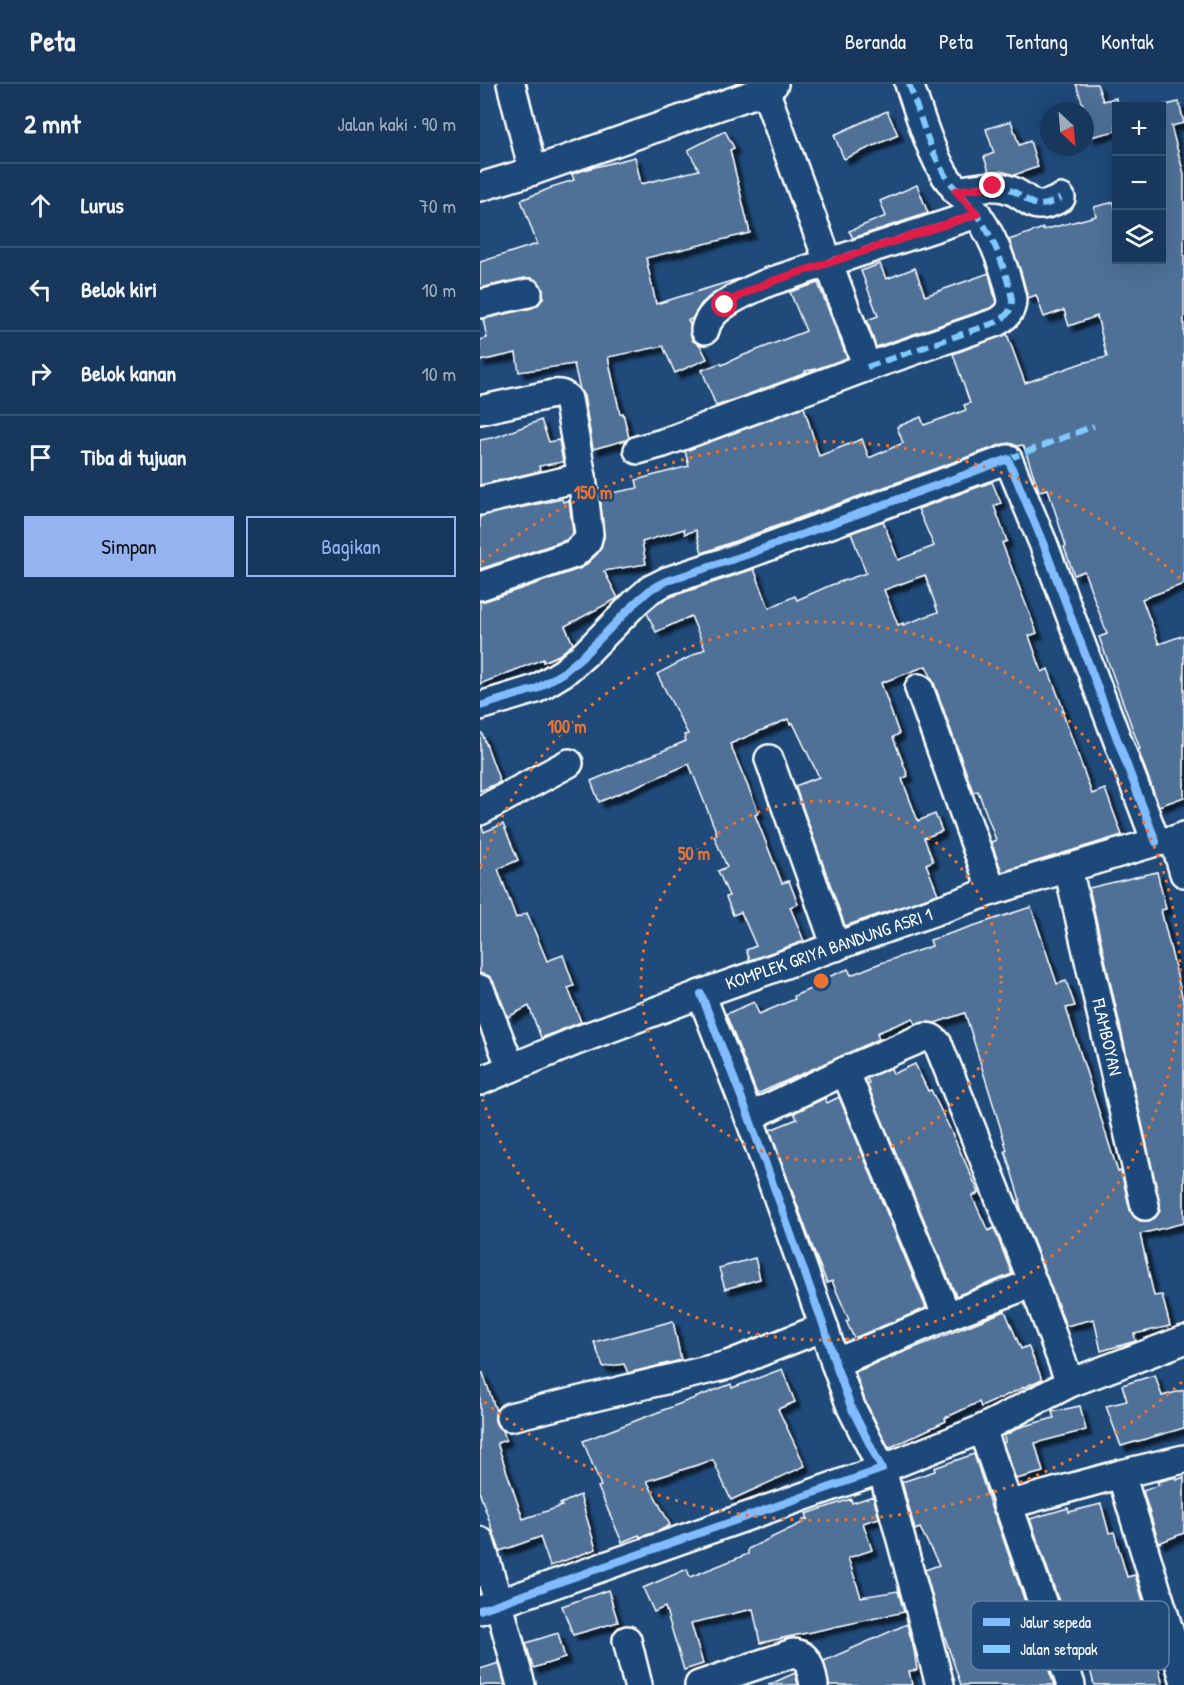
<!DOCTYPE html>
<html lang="id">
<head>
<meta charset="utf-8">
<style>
	body { margin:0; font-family:"Patrick Hand",sans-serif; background:#244365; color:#f1f3f6 }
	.controls { position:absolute; right:18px; top:18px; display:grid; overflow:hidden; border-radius:0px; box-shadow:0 6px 24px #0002 }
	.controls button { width:54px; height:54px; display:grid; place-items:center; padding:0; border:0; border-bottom:2px solid #365272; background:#17385c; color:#f1f3f6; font:30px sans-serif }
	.compass { position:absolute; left:560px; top:18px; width:54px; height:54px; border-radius:50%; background:#17385c; box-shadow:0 6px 24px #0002; rotate:154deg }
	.stop { position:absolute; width:18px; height:18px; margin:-14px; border:4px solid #e11d48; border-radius:50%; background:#fff }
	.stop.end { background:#e11d48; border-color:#fff; box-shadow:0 2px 6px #0008 }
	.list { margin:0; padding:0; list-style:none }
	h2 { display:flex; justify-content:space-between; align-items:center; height:78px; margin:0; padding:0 24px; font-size:26px }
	h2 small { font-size:20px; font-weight:400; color:#9eacbb }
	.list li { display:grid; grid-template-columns:39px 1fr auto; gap:18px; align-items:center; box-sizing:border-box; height:84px; padding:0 24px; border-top:2px solid #365272 }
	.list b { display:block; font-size:22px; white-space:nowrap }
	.list em { font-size:20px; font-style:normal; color:#9eacbb }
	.actions { display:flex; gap:12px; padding:18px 24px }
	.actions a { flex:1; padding:14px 0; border:2px solid #95b2f1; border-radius:0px; text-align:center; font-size:21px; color:#95b2f1 }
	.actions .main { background:#95b2f1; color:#111 }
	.icon { flex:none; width:33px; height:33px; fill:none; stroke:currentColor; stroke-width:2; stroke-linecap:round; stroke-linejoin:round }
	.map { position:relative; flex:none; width:704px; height:1601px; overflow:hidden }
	header { display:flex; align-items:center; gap:36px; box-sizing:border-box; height:84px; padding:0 30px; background:#17385c; border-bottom:2px solid #365272 }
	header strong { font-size:28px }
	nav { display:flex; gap:33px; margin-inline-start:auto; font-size:21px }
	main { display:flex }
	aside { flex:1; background:#17385c }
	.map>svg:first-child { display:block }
</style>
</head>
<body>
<header>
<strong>Peta</strong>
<nav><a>Beranda</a><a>Peta</a><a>Tentang</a><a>Kontak</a></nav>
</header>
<main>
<aside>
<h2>2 mnt<small>Jalan kaki · 90 m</small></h2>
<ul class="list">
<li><svg class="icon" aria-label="ahead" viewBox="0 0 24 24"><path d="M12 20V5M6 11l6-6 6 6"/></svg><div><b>Lurus</b></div><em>70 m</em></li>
<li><svg class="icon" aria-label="left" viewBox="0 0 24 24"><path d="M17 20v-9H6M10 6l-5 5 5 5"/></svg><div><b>Belok kiri</b></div><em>10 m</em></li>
<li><svg class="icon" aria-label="right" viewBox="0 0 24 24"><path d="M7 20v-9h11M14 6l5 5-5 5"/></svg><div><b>Belok kanan</b></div><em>10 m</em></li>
<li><svg class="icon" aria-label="arrive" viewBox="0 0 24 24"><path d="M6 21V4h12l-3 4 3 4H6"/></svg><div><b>Tiba di tujuan</b></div></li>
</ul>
<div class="actions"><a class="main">Simpan</a><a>Bagikan</a></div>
</aside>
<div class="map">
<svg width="704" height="1601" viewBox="0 0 704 1601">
	<defs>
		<filter id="shadow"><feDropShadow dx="5.5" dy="5.5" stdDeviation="1.5" flood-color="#0009"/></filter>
	</defs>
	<rect width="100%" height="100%" fill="#1f4a7a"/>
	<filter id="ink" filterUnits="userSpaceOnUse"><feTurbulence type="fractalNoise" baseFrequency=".0167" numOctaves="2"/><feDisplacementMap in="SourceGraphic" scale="12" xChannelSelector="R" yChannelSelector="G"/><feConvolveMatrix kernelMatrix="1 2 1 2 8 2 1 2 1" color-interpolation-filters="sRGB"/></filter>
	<g filter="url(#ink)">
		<g fill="#507197" stroke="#fff" stroke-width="1.5" fill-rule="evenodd" filter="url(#shadow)">
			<polygon points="596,0 617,0 623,17 636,14 636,47 610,53 605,27"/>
			<polygon points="699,18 704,39 691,42 704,90 704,500 662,515 679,560 704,551 704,713 679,722 658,666 660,665 619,553 627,550 604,487 594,491 584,463 586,462 568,405 559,407 544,363 542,361 537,362 530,359 523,360 222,469 216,446 205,450 204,445 162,458 166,480 124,487 138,514 85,542 93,560 79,571 63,578 63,575 0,600 0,517 5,517 99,485 105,482 118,469 124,454 120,411 158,404 156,396 209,382 205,367 324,323 339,372 382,355 389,374 423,359 417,343 441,333 444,341 486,326 484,321 490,319 473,270 527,250 545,299 602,279 627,273 617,232 589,242 584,226 564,233 556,211 548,214 541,188 529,156 563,144 563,146 616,132 614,123 634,118 636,130 636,176 681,176 681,22"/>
			<polygon points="407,27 418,51 364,75 354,51"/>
			<polygon points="531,37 539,61 550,57 558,83 534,91 521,87 509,87 504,73 514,69 506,45"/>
			<polygon points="245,47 254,64 250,66 270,149 166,174 176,220 258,195 231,211 221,220 212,235 208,236 210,240 210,249 213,257 220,261 227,275 195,289 183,262 128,273 140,330 143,329 149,354 146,356 113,365 104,312 100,306 94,280 39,288 36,269 0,277 0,256 7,254 3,235 52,224 59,220 63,214 63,206 59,198 52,194 45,194 0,204 0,178 57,160 41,116 71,104 71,103 94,96 92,90 111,84 155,73 161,100 219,86 208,66"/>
			<polygon points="437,101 448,129 373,154 369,147 406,132 400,117"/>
			<polygon points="400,180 406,195 435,184 445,212 509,189 516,219 510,224 396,263 387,236 398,232 381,187"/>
			<polygon points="338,199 367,274 336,285 325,287 326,289 236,322 222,286 241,279 242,281 259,273 326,247 310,208"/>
			<polygon points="61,336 69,358 79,356 83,378 59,382 60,387 0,401 0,356 16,353"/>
			<path d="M 512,398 L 521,419 L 514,422 L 527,457 L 522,459 L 557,549 L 549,552 L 562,588 L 568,585 L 584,627 L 582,627 L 612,710 L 625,705 L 642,751 L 522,788 L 511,758 L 516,756 L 498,707 L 493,708 L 454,599 L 446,582 L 401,599 L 419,650 L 413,653 L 428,692 L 422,695 L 438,737 L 455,730 L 462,747 L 444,754 L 453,777 L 446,780 L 458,810 L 365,842 L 315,702 L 339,693 L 313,639 L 310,640 L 308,635 L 250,660 L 279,729 L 275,731 L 302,799 L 309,797 L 318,820 L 310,823 L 324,857 L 270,876 L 266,866 L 276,862 L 261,828 L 253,831 L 246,813 L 249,812 L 238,787 L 247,783 L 234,752 L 237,750 L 209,680 L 119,718 L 111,697 L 206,657 L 204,651 L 208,650 L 177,590 L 225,565 L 211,532 L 176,548 L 167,529 L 180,518 L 193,512 L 274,485 L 289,524 L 315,512 L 317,516 L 351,501 L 386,489 L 371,449 L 403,437 L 418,476 L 454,462 L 438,425 ZM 445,491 L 458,528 L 423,541 L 423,539 L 418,541 L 404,506 Z"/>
			<polygon points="82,415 83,418 89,416 93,449 86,456 0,485 0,432"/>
			<polygon points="0,649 2,649 20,698 0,707"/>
			<polygon points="23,740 38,776 18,785 36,834 47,829 67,877 83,871 94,902 88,904 101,938 61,954 49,922 28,933 14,899 9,892 0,890 0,743 2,743 4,748"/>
			<polygon points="677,788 686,825 681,826 704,920 704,1139 660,1150 674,1212 682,1211 690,1242 654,1250 656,1257 621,1267 614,1235 586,1242 543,1131 539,1117 540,1116 525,1067 527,1066 519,1039 485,929 455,939 446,938 435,940 433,934 397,949 399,955 277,1010 246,930 274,918 279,930 315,915 314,912 342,900 341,896 368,885 371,891 398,880 452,862 450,856 551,823 577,900 586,897 595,922 586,924 638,1088 641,1087 650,1126 654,1133 660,1137 669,1137 675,1134 680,1127 680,1119 609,804"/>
			<polygon points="435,980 448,1007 451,1006 471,1047 499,1109 492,1112 508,1147 514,1144 532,1190 476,1212 387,1000 389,999 387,994 411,984 413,990"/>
			<polygon points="359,1013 446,1224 374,1254 366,1237 369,1236 352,1197 347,1199 335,1170 290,1046 317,1035 314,1029 345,1014 347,1019"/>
			<polygon points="275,1174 280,1195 245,1205 239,1184"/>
			<polygon points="525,1227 541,1265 548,1262 562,1295 501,1323 499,1318 465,1334 466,1337 409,1364 385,1317 375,1288"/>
			<polygon points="193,1237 201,1276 148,1289 144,1280 123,1283 114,1258"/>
			<polygon points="302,1285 315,1318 298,1325 325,1382 251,1416 233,1376 167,1397 190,1441 179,1447 160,1453 159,1451 142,1458 118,1403 121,1402 103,1357 251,1300 252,1304"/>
			<polygon points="3,1289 16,1327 15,1337 18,1343 23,1347 26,1356 17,1359 43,1435 82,1422 80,1420 100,1411 116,1465 70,1482 60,1453 20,1467 0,1410 0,1290"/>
			<polygon points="675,1291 682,1312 704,1306 704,1344 641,1362 626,1322 647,1317 642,1301"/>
			<polygon points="600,1322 606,1346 555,1359 563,1388 536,1395 523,1359 525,1358 524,1352 540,1343 574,1334 572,1328"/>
			<polygon points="494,1370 512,1426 516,1434 574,1601 481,1601 458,1533 445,1486 459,1481 440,1444 435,1446 422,1398 455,1387 454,1384"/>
			<polygon points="696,1393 697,1396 704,1393 704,1449 679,1459 663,1407 679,1401 677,1398"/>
			<polygon points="393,1412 399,1434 383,1439 392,1466 368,1474 381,1513 418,1507 424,1528 280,1559 273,1525 211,1539 223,1580 204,1586 185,1523 174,1528 163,1504 207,1485 210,1493 268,1470 268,1465 324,1438 323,1436 328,1435 326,1430 371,1415 372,1419"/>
			<polygon points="621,1420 629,1449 634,1448 647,1493 655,1491 673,1548 670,1549 683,1601 614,1601 609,1581 602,1583 550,1435 588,1424 589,1428"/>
			<polygon points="128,1506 138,1538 93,1551 82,1522"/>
			<polygon points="427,1540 434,1566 437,1586 429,1587 432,1601 349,1601 344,1577"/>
			<polygon points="78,1549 85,1574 53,1584 46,1559"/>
			<polygon points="19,1579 25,1601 0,1601 0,1585"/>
			<polygon points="315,1589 318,1601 288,1601"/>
		</g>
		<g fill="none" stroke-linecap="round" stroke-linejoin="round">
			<defs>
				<g id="street">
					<polyline points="31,0 53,87"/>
					<polyline points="0,103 53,87 285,6 294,0"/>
					<path d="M 476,107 C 491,105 509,100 524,104 C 552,111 548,132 581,114"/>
					<polyline points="0,220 48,209"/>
					<path d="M 225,246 C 229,222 269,207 289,198 L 497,130"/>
					<path d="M 387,283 L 517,238 C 527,232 532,227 532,215 C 525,184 515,156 497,130 C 487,116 474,105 465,91 C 448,62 440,31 429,0"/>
					<path d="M 0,326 L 73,310 C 80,309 83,310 88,315 L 102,393"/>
					<polyline points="158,366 183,359 387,283 285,6"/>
					<polyline points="0,417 102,393 109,450 107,458 94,470 0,502"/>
					<polyline points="439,604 512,807"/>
					<polyline points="0,622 56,605 84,588 105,570 156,518 171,505 187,497 263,472 528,375 563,459 676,758"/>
					<polyline points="289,675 356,863"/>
					<polyline points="0,727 89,679"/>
					<polyline points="694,756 704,789"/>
					<polyline points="588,784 665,1122"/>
					<polyline points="0,905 31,984"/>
					<polyline points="365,987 467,1232"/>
					<polyline points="0,997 96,957 221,910 512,807 676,758 694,756 704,752"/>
					<path d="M 269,1033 L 365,987 L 442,954 C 450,952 453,954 458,960 L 553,1199 L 590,1299"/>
					<polyline points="355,1279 467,1232 553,1199"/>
					<polyline points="30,1333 248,1281 344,1243"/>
					<polyline points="502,1345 591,1601"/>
					<polyline points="641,1390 704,1595"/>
					<polyline points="527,1421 641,1390 704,1375"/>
					<polyline points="0,1457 19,1520 41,1601"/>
					<polyline points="0,1526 402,1385 371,1323 355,1279 344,1243 269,1033 221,910"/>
					<polyline points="147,1556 158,1601"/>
					<path d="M 219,1601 L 313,1569 C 330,1570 331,1587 334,1601"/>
					<polyline points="460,1601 402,1385 502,1345 590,1299 704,1256"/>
				</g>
			</defs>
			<use href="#street" stroke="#fff" stroke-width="32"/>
			<use href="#street" stroke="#1f4a7a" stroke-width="27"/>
			<g stroke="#80caff" stroke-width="6" stroke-dasharray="12 6" stroke-linecap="butt">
				<path d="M 476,107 C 491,105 509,100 524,104 C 552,111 548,132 581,114"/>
				<polyline points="348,178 497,130"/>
				<path d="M 387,283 L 517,238 C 527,232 532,227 532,215 C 525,184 515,156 497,130 C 487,116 474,105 465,91 C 448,62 440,31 429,0"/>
				<polyline points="528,375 614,342"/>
			</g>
			<defs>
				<g id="cycleway">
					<polyline points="0,622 56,605 84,588 105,570 156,518 171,505 187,497 263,472 528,375 563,459 676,758"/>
					<polyline points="0,1526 402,1385 371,1323 355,1279 344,1243 269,1033 221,910"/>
				</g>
			</defs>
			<use href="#cycleway" stroke="#1f4a7a" stroke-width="11"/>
			<use href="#cycleway" stroke="#80bcff" stroke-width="8"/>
		</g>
	</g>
	<g fill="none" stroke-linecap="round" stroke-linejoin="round" filter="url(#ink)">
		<polyline stroke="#e11d48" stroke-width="8" points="245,221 265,209 290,198 497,130 476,107 513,102"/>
	</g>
	<g fill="none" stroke="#eb7230" stroke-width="3" stroke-dasharray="3 6">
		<circle cx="341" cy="897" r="180"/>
		<path d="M1 783A359 359 0 1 1 1 1011"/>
		<path d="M702 1298A539 539 0 0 1 2 1316M2 478A539 539 0 0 1 702 496"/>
	</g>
	<g text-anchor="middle" stroke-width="5" stroke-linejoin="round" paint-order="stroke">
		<g font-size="18" fill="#fff" stroke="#1f4a7a">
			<text transform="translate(349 865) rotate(-19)" y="6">KOMPLEK GRIYA BANDUNG ASRI 1</text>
			<text transform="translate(627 953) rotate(77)" y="6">FLAMBOYAN</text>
		</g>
	</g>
	<rect x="491" y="1517" width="198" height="69" rx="9" fill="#1f4a7a" stroke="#6280a2" stroke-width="1.5"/>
	<rect x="503" y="1534" width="27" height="8" fill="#80bcff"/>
	<rect x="503" y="1561" width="27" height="8" fill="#80caff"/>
	<g font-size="16" fill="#fff">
		<text x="540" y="1544">Jalur sepeda</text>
		<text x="540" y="1571">Jalan setapak</text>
	</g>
	<circle cx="341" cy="897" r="9" fill="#eb7230" stroke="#1f4a7a" stroke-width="3"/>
	<g font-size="18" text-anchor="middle" font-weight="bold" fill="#eb7230" stroke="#1f4a7a" stroke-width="5" stroke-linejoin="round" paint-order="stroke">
		<text x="113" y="415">150 m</text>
		<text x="87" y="649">100 m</text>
		<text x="214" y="776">50 m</text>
	</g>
</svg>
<div class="controls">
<button>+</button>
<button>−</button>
<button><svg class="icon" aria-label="layers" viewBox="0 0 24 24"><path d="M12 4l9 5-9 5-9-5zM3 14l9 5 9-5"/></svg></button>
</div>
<svg class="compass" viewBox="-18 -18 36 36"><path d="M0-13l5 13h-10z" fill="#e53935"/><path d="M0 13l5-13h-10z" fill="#9eacbb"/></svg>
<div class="stop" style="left:245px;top:221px"></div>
<div class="stop end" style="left:513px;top:102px"></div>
</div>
</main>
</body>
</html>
